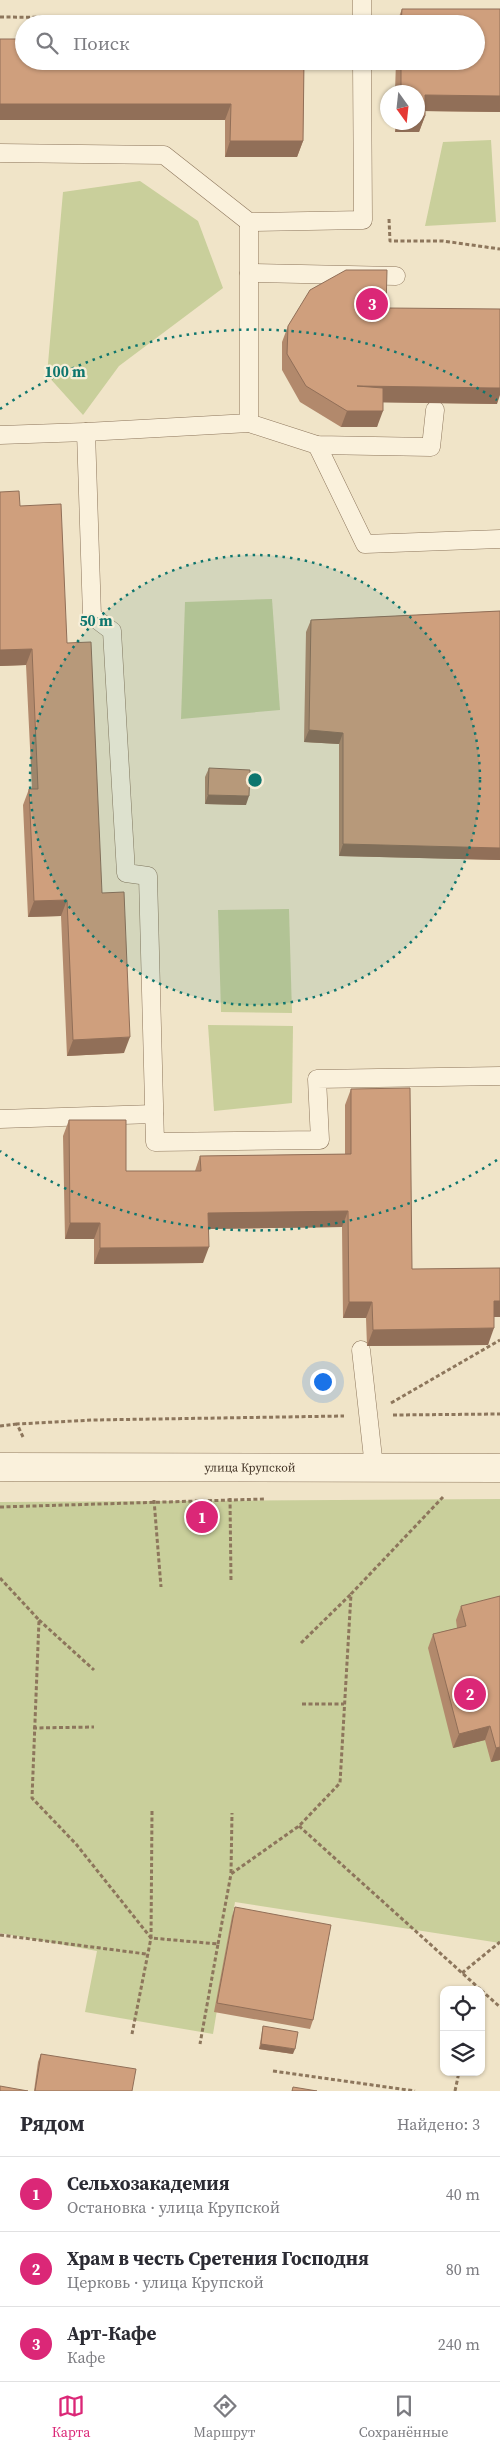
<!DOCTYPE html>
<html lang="ru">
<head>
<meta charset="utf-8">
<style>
	body { margin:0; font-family:"Source Serif 4",serif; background:#f2f2f3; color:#2b2b33 }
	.controls { position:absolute; right:15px; bottom:15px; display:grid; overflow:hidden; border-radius:10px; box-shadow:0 1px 4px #0004 }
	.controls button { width:45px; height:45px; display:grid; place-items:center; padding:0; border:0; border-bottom:1px solid #e1e1e2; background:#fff; color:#2b2b33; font:25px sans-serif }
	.compass { position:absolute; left:380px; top:85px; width:45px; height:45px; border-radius:50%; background:#fff; box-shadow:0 1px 4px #0004; rotate:165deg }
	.you { position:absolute; left:322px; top:1381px; width:18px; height:18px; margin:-12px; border:4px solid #fff; border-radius:50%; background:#1a73e8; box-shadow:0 0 0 8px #1a73e833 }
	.badge { display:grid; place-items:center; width:32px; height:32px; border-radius:50%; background:#db2777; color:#fff; font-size:16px; font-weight:700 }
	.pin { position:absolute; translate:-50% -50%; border:2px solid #fff; box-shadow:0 1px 5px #0006 }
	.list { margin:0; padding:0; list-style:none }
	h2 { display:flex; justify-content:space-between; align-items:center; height:65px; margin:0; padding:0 20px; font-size:21px }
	h2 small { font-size:16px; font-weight:400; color:#7c7c81 }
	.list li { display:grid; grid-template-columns:32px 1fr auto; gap:15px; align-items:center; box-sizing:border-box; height:75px; padding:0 20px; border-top:1px solid #e1e1e2 }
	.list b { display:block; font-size:19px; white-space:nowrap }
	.list p { margin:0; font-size:16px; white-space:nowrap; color:#7c7c81 }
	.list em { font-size:16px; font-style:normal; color:#7c7c81 }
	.icon { flex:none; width:28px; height:28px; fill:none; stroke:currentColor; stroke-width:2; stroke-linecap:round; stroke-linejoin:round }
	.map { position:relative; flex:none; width:500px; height:2091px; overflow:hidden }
	.search { position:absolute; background:#fff; box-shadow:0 1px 4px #0004; left:15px; right:15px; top:15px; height:55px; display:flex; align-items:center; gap:12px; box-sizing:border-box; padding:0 18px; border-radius:28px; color:#7c7c81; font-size:19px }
	.sheet { height:290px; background:#fff }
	nav { display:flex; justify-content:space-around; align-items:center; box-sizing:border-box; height:70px; border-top:1px solid #e1e1e2; background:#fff; font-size:14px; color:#7c7c81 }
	nav a { display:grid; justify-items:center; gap:2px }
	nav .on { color:#db2777 }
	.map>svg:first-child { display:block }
</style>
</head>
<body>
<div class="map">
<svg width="500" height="2091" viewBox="0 0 500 2091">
	<rect width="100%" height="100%" fill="#f0e4c8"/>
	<g fill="#c9cf9b">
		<polygon points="491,140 496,222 425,226 443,142"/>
		<polygon points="140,181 198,221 223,288 119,366 83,415 47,375 63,192"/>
		<polygon points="272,599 280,710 181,719 185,602"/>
		<polygon points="289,909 292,1013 221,1012 218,910"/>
		<polygon points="208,1025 293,1026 292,1103 214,1111"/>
		<polygon points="500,1499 500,1943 235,1902 213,2034 85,2012 97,1951 0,1933 0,1502"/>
	</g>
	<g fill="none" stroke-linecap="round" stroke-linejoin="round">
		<defs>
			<g id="service">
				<polyline points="362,0 362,24"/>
				<polyline points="0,153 164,155 249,222 363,220 362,61"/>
				<polyline points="249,222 249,423"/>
				<polyline points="249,273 396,276"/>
				<polyline points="86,432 249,423 317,445 431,447 435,410"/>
				<polyline points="0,435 86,432 92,616 112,631 126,873 148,876 155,1142 320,1140 317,1079 500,1076"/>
				<polyline points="317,445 365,544 500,539"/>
				<polyline points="0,1119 154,1114"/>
				<polyline points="361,1350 374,1467"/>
			</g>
			<g id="tertiary">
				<path id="s1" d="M 0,1467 L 500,1468"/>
			</g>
		</defs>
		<use href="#service" stroke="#8d765c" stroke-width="19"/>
		<use href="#tertiary" stroke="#8d765c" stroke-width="29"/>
		<g stroke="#8d765c" stroke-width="3" stroke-dasharray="4 2.5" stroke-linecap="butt">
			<polyline points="0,17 339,20"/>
			<polyline points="386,21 399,21"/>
			<polyline points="389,219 390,241 443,241 500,249"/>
			<polyline points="391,1403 500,1340"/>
			<polyline points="393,1415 500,1414"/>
			<polyline points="0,1426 17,1424"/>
			<polyline points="23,1437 17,1424 93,1420 344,1416"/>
			<polyline points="230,1498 231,1582"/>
			<polyline points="154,1500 161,1587"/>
			<polyline points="0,1507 264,1499"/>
			<polyline points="0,1578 39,1620 32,1798 76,1844 151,1938 132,2034"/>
			<polyline points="39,1620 94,1670"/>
			<polyline points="301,1643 351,1594"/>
			<polyline points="302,1704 344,1704"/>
			<polyline points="33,1728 94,1727"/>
			<polyline points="152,1811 151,1938 218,1944 200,2044"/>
			<polyline points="299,1826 481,1990"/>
			<polyline points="231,1873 232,1813"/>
			<polyline points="0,1935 146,1954"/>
			<polyline points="218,1944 231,1874 299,1826 340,1783 351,1594 443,1497"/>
			<polyline points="462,1973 500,1942"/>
			<polyline points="481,1990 500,2007"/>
			<polyline points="273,2071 415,2091"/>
			<polyline points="455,2091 459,2072"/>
		</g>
		<use href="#service" stroke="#faf1dc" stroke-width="18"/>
		<use href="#tertiary" stroke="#faf1dc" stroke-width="28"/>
	</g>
	<g fill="#b2896c">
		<polygon points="402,9 500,9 500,112 425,111 425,116 419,132 395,132 395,122 418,122 418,92 395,92 396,61 476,61 476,24 396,24"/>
		<polygon points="0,39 304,61 303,141 297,157 225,157 225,120 0,120"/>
		<polygon points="386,308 497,404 383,402 377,427 341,427 300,402 282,370 282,342 288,326"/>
		<polygon points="0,492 20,506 67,643 124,1053 67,1056 61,916 28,917 23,805 29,789 32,789 26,665 0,666"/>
		<polygon points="500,611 500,860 339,856 339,744 304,742 306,632 311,620"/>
		<polygon points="209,768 246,805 205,804 205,777"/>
		<polygon points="351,1089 412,1269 500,1317 494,1317 488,1345 367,1346 366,1318 343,1318 342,1227 208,1229 203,1263 94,1264 94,1239 65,1239 63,1136 69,1120 126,1171 195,1171 200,1156 345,1154 345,1105"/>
		<polygon points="461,1606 500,1760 491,1762 485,1740 453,1748 428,1648 433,1634 457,1628 456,1620"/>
		<polygon points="235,1907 313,2020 310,2029 214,2012 232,1916"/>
		<polygon points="263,2026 293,2054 259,2049 262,2031"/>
		<polygon points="41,2054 132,2091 34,2091 38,2062"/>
	</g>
	<g fill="#916f58">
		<polygon points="425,95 500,96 500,112 420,111"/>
		<polygon points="0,104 231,104 225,120 0,120"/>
		<polygon points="418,116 425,116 419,132 395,132 399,122 418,122"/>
		<polygon points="230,141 303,141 297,157 225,157"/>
		<polygon points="357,386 500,388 500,395 497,404 351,402"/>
		<polygon points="347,411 383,411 377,427 341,427"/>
		<polygon points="32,649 26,665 0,666 0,650"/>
		<polygon points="309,730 343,733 339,744 304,742"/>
		<polygon points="208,795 249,796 246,805 205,804"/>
		<polygon points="343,844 500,848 500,860 339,856"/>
		<polygon points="67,900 61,916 28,917 34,901"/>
		<polygon points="130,1037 124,1053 67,1056 73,1040"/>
		<polygon points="348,1211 342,1227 202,1229 208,1213"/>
		<polygon points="70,1223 100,1223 94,1239 65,1239"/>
		<polygon points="209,1247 203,1263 94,1264 100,1248"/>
		<polygon points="494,1301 500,1301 500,1317 488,1317"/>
		<polygon points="349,1302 372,1302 366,1318 343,1318"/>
		<polygon points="494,1328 488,1345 367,1346 373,1330"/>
		<polygon points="490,1726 485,1740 453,1748 459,1734"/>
		<polygon points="500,1747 500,1760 491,1762 496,1748"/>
		<polygon points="261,2044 295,2049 293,2054 259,2049"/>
	</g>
	<g fill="#cf9f7d" stroke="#916f58">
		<polygon points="402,9 500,9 500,96 425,95 425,116 418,116 418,92 401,92 401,61 476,61 476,24 401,24"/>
		<polygon points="0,39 24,39 24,61 304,61 303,141 230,141 231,104 0,104"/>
		<polygon points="346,270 387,270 386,308 500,309 500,388 357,386 383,388 383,411 347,411 306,386 287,354 288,326 310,290"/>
		<polygon points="19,491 20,506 61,504 67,643 91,642 102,893 124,892 130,1037 73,1040 67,900 34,901 29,789 38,789 32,649 0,650 0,492"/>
		<polygon points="500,611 500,848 343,844 343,733 309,730 311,620"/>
		<polygon points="209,768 250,770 249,796 208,795"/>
		<polygon points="410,1088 412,1269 500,1268 500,1301 494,1301 494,1328 373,1330 372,1302 349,1302 348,1211 208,1213 209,1247 100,1248 100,1223 70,1223 69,1120 126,1120 126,1171 201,1171 200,1156 351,1154 351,1089"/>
		<polygon points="500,1596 500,1747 496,1748 490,1726 459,1734 433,1634 466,1626 461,1606"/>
		<polygon points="235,1907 331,1925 313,2020 217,2003"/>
		<polygon points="263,2026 298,2032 295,2049 261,2044"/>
		<polygon points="41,2054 136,2069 132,2091 35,2091"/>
		<polygon points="0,2086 28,2091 0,2091"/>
		<polygon points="293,2087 317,2091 292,2091"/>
	</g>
	<circle cx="255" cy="780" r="225" fill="#0f766e" fill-opacity=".12"/>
	<g fill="none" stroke="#0f766e" stroke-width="2.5" stroke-dasharray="2.5 5">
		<circle cx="255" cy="780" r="225"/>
		<path d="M497 1160A450 450 0 0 1 0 1151M0 409A450 450 0 0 1 497 400"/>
	</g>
	<g text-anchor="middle" stroke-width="4.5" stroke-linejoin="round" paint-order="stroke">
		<g font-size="12" fill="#3d2e20" stroke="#f7eed8">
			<text dy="4" stroke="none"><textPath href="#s1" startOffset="250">улица Крупской</textPath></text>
		</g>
	</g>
	<circle cx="255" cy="780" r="8" fill="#0f766e" stroke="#f7eed8" stroke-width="2.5"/>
	<g font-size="15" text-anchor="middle" font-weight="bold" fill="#0f766e" stroke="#f7eed8" stroke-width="4.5" stroke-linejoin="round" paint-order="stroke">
		<text x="65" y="377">100 m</text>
		<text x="96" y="626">50 m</text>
	</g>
</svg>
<div class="controls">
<button><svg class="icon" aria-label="locate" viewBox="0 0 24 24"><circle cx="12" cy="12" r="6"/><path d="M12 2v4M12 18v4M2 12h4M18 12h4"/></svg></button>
<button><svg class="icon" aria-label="layers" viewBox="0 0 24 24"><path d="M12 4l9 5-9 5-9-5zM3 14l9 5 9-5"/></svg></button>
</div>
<svg class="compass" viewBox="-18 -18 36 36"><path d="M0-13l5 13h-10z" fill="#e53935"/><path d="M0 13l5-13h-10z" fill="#7c7c81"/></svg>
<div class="you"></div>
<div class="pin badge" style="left:202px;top:1517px">1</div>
<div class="pin badge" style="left:470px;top:1694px">2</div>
<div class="pin badge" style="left:372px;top:304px">3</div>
<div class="search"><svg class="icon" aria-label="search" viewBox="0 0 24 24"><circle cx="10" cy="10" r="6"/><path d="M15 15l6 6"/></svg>Поиск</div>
</div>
<section class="sheet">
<h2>Рядом<small>Найдено: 3</small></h2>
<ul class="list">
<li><span class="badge">1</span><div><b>Сельхозакадемия</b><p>Остановка · улица Крупской</p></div><em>40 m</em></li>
<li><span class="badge">2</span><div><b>Храм в честь Сретения Господня</b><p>Церковь · улица Крупской</p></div><em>80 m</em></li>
<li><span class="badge">3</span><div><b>Арт-Кафе</b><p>Кафе</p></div><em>240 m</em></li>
</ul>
</section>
<nav>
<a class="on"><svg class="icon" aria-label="map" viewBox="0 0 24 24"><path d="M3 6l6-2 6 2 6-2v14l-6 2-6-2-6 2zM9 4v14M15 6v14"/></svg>Карта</a>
<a><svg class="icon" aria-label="directions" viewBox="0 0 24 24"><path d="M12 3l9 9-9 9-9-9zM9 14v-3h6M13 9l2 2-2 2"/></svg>Маршрут</a>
<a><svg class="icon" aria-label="saved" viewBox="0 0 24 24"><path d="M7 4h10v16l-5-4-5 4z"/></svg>Сохранённые</a>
</nav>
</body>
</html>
